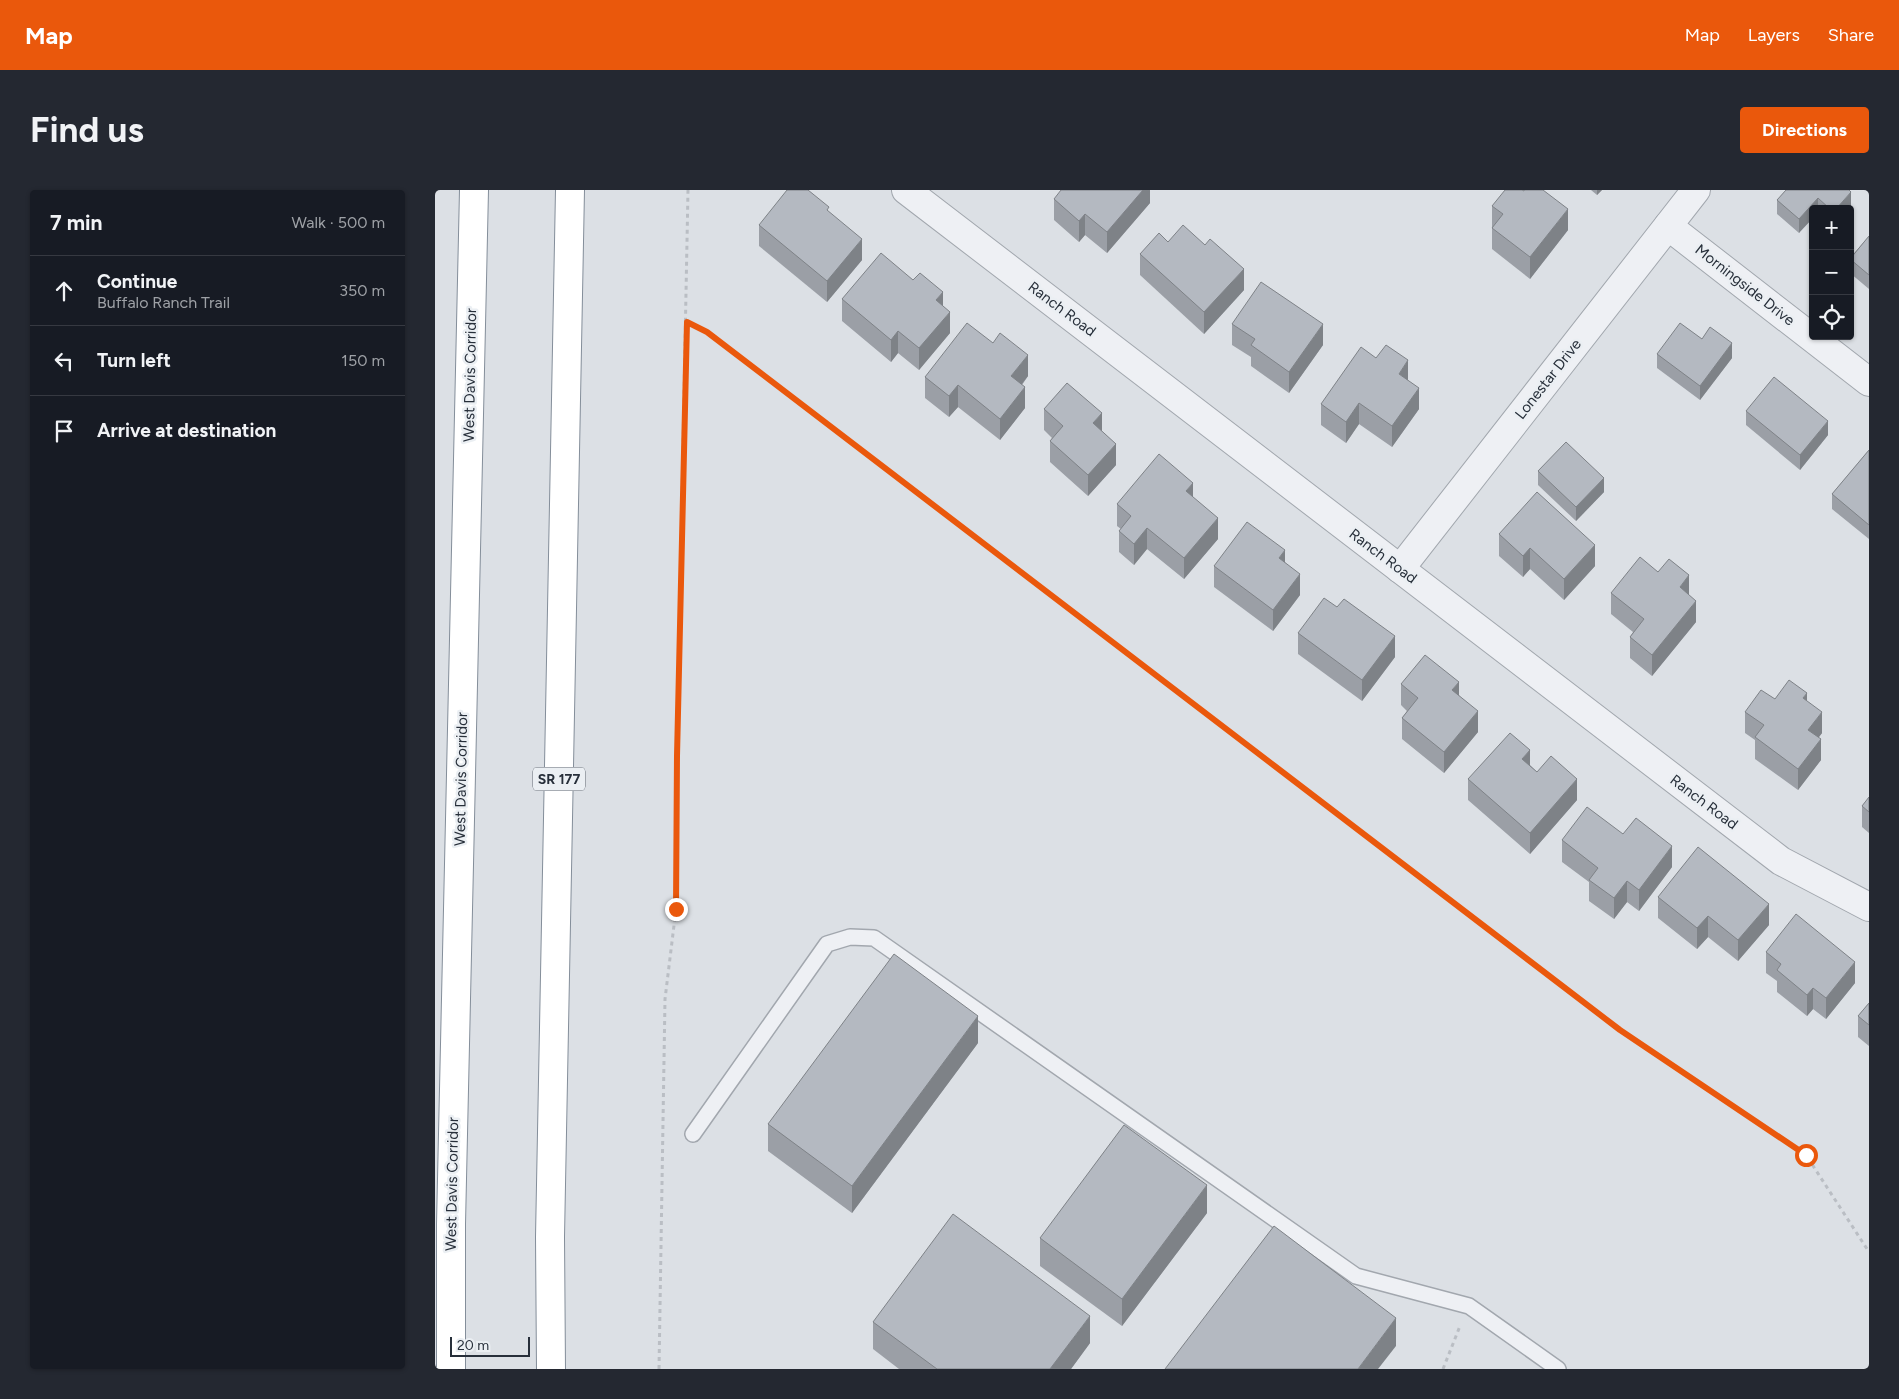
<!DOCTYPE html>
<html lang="en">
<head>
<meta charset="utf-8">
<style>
	body { margin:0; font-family:Figtree,sans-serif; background:#242831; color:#f1f3f6 }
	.controls { position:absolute; right:15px; top:15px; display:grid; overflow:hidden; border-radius:5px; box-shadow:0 1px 4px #0004 }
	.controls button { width:45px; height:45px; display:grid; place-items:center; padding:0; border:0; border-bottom:1px solid #363941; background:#171b24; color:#f1f3f6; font:25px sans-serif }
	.scale { position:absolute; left:15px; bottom:12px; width:80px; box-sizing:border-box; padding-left:5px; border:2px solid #272f3a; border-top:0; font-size:14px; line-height:18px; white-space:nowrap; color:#272f3a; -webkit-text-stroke:4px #ebeff3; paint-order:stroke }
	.stop { position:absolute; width:15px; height:15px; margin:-11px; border:4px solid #ea580c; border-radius:50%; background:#fff }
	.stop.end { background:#ea580c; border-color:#fff; box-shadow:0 1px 5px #0008 }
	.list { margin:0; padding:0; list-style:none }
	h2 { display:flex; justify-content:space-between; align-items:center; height:65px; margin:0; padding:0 20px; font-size:21px }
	h2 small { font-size:16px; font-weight:400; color:#9ea1a6 }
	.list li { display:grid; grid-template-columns:32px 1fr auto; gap:15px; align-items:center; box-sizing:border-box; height:70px; padding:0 20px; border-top:1px solid #363941 }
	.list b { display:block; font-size:19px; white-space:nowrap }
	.list p { margin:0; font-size:16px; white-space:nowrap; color:#9ea1a6 }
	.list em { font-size:16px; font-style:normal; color:#9ea1a6 }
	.icon { flex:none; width:28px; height:28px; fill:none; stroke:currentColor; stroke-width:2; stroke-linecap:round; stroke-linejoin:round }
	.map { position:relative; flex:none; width:1434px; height:1179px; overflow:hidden; border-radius:5px }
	header { display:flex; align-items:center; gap:30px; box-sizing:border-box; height:70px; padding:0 25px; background:#ea580c; color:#fff }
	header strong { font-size:24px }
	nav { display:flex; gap:28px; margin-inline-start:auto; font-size:18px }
	.intro { display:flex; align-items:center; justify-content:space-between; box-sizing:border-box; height:120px; padding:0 30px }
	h1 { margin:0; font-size:35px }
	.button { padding:12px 22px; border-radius:5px; background:#ea580c; color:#fff; font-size:18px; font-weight:700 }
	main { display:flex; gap:30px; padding:0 30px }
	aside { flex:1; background:#171b24; border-radius:5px; box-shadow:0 1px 4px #0004 }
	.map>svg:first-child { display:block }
</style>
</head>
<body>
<header>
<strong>Map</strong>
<nav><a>Map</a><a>Layers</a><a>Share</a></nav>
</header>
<div class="intro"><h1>Find us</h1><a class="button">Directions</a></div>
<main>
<aside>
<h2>7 min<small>Walk · 500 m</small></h2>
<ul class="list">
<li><svg class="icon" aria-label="ahead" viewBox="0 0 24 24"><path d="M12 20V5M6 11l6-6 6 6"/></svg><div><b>Continue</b><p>Buffalo Ranch Trail</p></div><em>350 m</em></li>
<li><svg class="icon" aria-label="left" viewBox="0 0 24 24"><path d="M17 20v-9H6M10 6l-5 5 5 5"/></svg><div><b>Turn left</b></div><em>150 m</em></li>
<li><svg class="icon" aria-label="arrive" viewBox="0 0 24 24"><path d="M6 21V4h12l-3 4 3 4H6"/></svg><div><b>Arrive at destination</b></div></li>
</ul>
</aside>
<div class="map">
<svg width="1434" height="1179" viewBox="0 0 1434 1179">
	<rect width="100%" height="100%" fill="#dce0e5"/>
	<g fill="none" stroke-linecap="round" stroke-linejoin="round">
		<defs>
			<polyline id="service" points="258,944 392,754 415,747 439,748 921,1086 1034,1116 1123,1179"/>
			<g id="minor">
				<polyline points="471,0 1346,671 1434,717"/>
				<polyline points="1233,36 1434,192"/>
				<polyline points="965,379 1261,0"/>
			</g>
			<g id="motorway">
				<polyline points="16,1179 16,1034 39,0"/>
				<polyline points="116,1179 115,1047 135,0"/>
			</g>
		</defs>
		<use href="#service" stroke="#a2a7ae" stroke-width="18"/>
		<use href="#minor" stroke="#a2a7ae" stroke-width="30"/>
		<use href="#motorway" stroke="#848e9a" stroke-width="30"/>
		<g stroke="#babec4" stroke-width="3" stroke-dasharray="4 4" stroke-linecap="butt">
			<polyline points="251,133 272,142 1185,840 1371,965 1434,1062"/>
			<polyline points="224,1179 230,809 241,719 242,566 253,0"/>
			<polyline points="1008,1179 1025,1136"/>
		</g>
		<use href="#service" stroke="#eef0f4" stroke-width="15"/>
		<use href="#minor" stroke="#eef0f4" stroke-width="28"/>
		<use href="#motorway" stroke="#fff" stroke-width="28"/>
	</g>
	<g fill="#9b9fa6">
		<polygon points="715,0 715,13 672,63 650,45 644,52 619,30 619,9"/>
		<polygon points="1156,0 1167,0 1162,5"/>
		<polygon points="1351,0 1416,16 1414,19 1378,19 1364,43 1342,24 1342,10"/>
		<polygon points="1057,16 1133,40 1095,89 1057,59"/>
		<polygon points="394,22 427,70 392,112 324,56 324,35"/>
		<polygon points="1434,46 1434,99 1415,83 1415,68"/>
		<polygon points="733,52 809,100 769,144 705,85 705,64"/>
		<polygon points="407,109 508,116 515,143 484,180 463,163 456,172 407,131"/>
		<polygon points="797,134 888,155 854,203 816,176 816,167 797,155"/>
		<polygon points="1267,149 1297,168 1265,210 1222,178 1222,164"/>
		<polygon points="593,186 587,195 590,218 565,250 523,217 514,227 490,208 490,187"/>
		<polygon points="973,190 984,219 957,257 924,234 911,253 886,235 886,214"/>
		<polygon points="609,219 667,242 681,275 653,306 615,272 615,251 617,248 609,240"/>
		<polygon points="1311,221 1393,245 1365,280 1311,235"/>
		<polygon points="1434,260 1434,349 1397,319 1397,304"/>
		<polygon points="1103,281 1169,302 1141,331 1103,295"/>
		<polygon points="758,307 783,349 749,389 712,359 699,375 684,362 684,341 686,339 682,336 682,314"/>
		<polygon points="1064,344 1160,376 1129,410 1095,379 1088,387 1064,366"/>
		<polygon points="850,372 865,405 838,441 779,397 779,376"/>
		<polygon points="1176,403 1254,406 1261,432 1217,486 1195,468 1195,447 1198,442 1176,424"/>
		<polygon points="863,443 960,467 927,511 863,464"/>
		<polygon points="966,494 1024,505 1043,542 1009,583 967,549 967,528 972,521 966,515"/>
		<polygon points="1340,509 1372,511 1387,543 1384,547 1386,570 1363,600 1320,569 1320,550 1310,543 1310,522"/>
		<polygon points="1095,575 1102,582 1142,610 1095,664 1033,610 1033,589"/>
		<polygon points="1434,607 1434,643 1427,637 1427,616"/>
		<polygon points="1188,644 1237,677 1204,721 1192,712 1179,729 1154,711 1154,692 1127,672 1127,650"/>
		<polygon points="1223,707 1334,735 1303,771 1273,747 1262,759 1223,728"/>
		<polygon points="1331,762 1420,793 1391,829 1378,819 1372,826 1342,802 1342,791 1331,783"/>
		<polygon points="1434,813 1434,856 1423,847 1423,826"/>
		<polygon points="543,853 417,1023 333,961 333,934"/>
		<polygon points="772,1023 687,1136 605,1076 605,1048"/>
		<polygon points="438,1132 655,1153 636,1179 464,1179 438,1159"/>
	</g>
	<g fill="#7e8287">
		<polygon points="708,0 715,0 715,13 672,63 672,42"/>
		<polygon points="1162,0 1167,0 1162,5"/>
		<polygon points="1416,2 1416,16 1414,19 1401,19"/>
		<polygon points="1383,8 1383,19 1378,19 1378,28 1364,43 1364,29"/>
		<polygon points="1133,19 1133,40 1095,89 1095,67"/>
		<polygon points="650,24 650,45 644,52 644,31"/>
		<polygon points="427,49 427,70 392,112 392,91"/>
		<polygon points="809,79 809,100 769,144 769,122"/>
		<polygon points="508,102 508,123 501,110"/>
		<polygon points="515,122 515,143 484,180 484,158"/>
		<polygon points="888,134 888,155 854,203 854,182"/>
		<polygon points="463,141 463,163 456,172 456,150"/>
		<polygon points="1297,153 1297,168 1265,210 1265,196"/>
		<polygon points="593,165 593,186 576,208 576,186"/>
		<polygon points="973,170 973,191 964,184"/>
		<polygon points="523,195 523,217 514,227 514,206"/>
		<polygon points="590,197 590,218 565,250 565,229"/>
		<polygon points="984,198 984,219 957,257 957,236"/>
		<polygon points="924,213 924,234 911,253 911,232"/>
		<polygon points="667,223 667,244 658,233"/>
		<polygon points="1393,231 1393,245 1365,280 1365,265"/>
		<polygon points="681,254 681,275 653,306 653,285"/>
		<polygon points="1169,288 1169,302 1141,331 1141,317"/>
		<polygon points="758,293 758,314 751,301"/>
		<polygon points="783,328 783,349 749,389 749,368"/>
		<polygon points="712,338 712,359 699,375 699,354"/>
		<polygon points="1160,355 1160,376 1129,410 1129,389"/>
		<polygon points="1095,358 1095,379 1088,387 1088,366"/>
		<polygon points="850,360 850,381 844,368"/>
		<polygon points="865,384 865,405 838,441 838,420"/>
		<polygon points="1254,385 1254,407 1245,397"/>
		<polygon points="1261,411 1261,432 1217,486 1217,465"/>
		<polygon points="960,446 960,467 927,511 927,490"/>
		<polygon points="1024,492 1024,513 1017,500"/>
		<polygon points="1372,503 1372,524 1368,508"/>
		<polygon points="1043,521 1043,542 1009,583 1009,562"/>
		<polygon points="1387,522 1387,543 1373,561 1373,540"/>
		<polygon points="1386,549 1386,570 1363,600 1363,579"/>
		<polygon points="1095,560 1095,581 1087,569"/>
		<polygon points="1142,589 1142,610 1095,664 1095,643"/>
		<polygon points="1237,656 1237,677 1204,721 1204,700"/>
		<polygon points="1192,691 1192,712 1179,729 1179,708"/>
		<polygon points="1334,714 1334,735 1303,771 1303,750"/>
		<polygon points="1273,726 1273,747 1262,759 1262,738"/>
		<polygon points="1420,772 1420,793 1391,829 1391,808"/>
		<polygon points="1378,798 1378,819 1372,826 1372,805"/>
		<polygon points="543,826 543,853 417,1023 417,996"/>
		<polygon points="772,995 772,1023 687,1136 687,1109"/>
		<polygon points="655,1126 655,1153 636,1179 615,1179"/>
		<polygon points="961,1128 961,1156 943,1179 923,1179"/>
	</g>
	<g fill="#b4b9c1" stroke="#7e8287">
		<polygon points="352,0 373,0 394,17 392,20 427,49 392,91 324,35"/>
		<polygon points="626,0 708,0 672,42 650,24 644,31 619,9"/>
		<polygon points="1070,0 1087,0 1089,1 1089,0 1108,0 1133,19 1095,67 1057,38 1068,24 1057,16"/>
		<polygon points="1351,0 1414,0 1416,2 1401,19 1395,19 1383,8 1364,29 1342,10"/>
		<polygon points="748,35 770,55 775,49 809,79 769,122 705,64 724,43 733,52"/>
		<polygon points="1434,46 1434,85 1415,69"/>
		<polygon points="446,63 478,90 485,83 508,102 501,110 515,122 484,158 463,141 456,150 407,109"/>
		<polygon points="826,92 888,134 854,182 816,155 820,149 797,134"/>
		<polygon points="532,133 558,153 565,143 593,165 576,186 590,197 565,229 523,195 514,206 490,187"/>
		<polygon points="1245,133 1267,149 1275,137 1297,153 1265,196 1222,164"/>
		<polygon points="951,155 973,170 964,184 984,198 957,236 924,213 911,232 886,214 926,157 941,168"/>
		<polygon points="1339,187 1393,231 1365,265 1311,221"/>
		<polygon points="632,193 667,223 658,233 681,254 653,285 615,251 628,236 609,219"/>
		<polygon points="1131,252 1169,288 1141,317 1103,281"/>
		<polygon points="1434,260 1434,335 1397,304"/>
		<polygon points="724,264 758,293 751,301 783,328 749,368 712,338 699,354 684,341 696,326 682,314"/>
		<polygon points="1102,302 1160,355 1129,389 1095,358 1088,366 1064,344"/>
		<polygon points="812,332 850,360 844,368 865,384 838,420 779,376"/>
		<polygon points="1205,367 1223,382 1234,369 1254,385 1245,397 1261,411 1217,465 1195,447 1209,429 1176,403"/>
		<polygon points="889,408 902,417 909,409 960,446 927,490 863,443"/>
		<polygon points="990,465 1024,492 1017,500 1043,521 1009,562 967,528 983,508 966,494"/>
		<polygon points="1354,490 1372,503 1368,508 1387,522 1373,540 1386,549 1363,579 1320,547 1329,535 1310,522 1326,500 1340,509"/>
		<polygon points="1075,543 1095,560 1087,569 1102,582 1116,566 1142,589 1095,643 1033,589"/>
		<polygon points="1434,607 1434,622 1427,616"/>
		<polygon points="1152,617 1188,644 1201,628 1237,656 1204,700 1192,691 1179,708 1154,690 1163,678 1127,650"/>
		<polygon points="1263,657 1334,714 1303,750 1273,726 1262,738 1223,707"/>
		<polygon points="1361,724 1420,772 1391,808 1378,798 1372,805 1342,780 1346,774 1331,762"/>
		<polygon points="459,764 543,826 417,996 333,934"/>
		<polygon points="1434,813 1434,835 1423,826"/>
		<polygon points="689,935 772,995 687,1109 605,1048"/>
		<polygon points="518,1024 655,1126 615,1179 502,1179 438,1132"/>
		<polygon points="839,1036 961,1128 923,1179 730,1179"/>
	</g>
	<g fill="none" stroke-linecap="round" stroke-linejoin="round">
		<polyline stroke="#ea580c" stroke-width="6" points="241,719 242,566 252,132 272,142 1185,840 1371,965"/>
	</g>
	<g text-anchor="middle" stroke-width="5" stroke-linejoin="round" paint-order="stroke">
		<rect fill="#ebeff3" stroke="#626972" stroke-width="1" x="98" y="577.5" width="52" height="23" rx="4"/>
		<g font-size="14" font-weight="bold" fill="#272f3a">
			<text x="124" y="594">SR 177</text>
		</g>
		<g font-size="15" fill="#272f3a" stroke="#ebeff3">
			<text transform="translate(1310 95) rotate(38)" y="5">Morningside Drive</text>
			<text transform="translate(627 119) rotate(37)" y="5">Ranch Road</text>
			<text transform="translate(35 185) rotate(-89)" y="5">West Davis Corridor</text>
			<text transform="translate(1113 189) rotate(-52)" y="5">Lonestar Drive</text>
			<text transform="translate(948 366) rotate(37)" y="5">Ranch Road</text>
			<text transform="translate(26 589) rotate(-89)" y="5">West Davis Corridor</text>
			<text transform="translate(1269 612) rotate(37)" y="5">Ranch Road</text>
			<text transform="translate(17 994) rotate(-89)" y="5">West Davis Corridor</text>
		</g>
	</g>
</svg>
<div class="controls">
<button>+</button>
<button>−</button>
<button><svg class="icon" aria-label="locate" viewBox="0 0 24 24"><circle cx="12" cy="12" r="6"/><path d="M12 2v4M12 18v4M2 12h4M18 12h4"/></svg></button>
</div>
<div class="scale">20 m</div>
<div class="stop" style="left:1371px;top:965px"></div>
<div class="stop end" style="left:241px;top:719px"></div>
</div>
</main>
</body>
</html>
